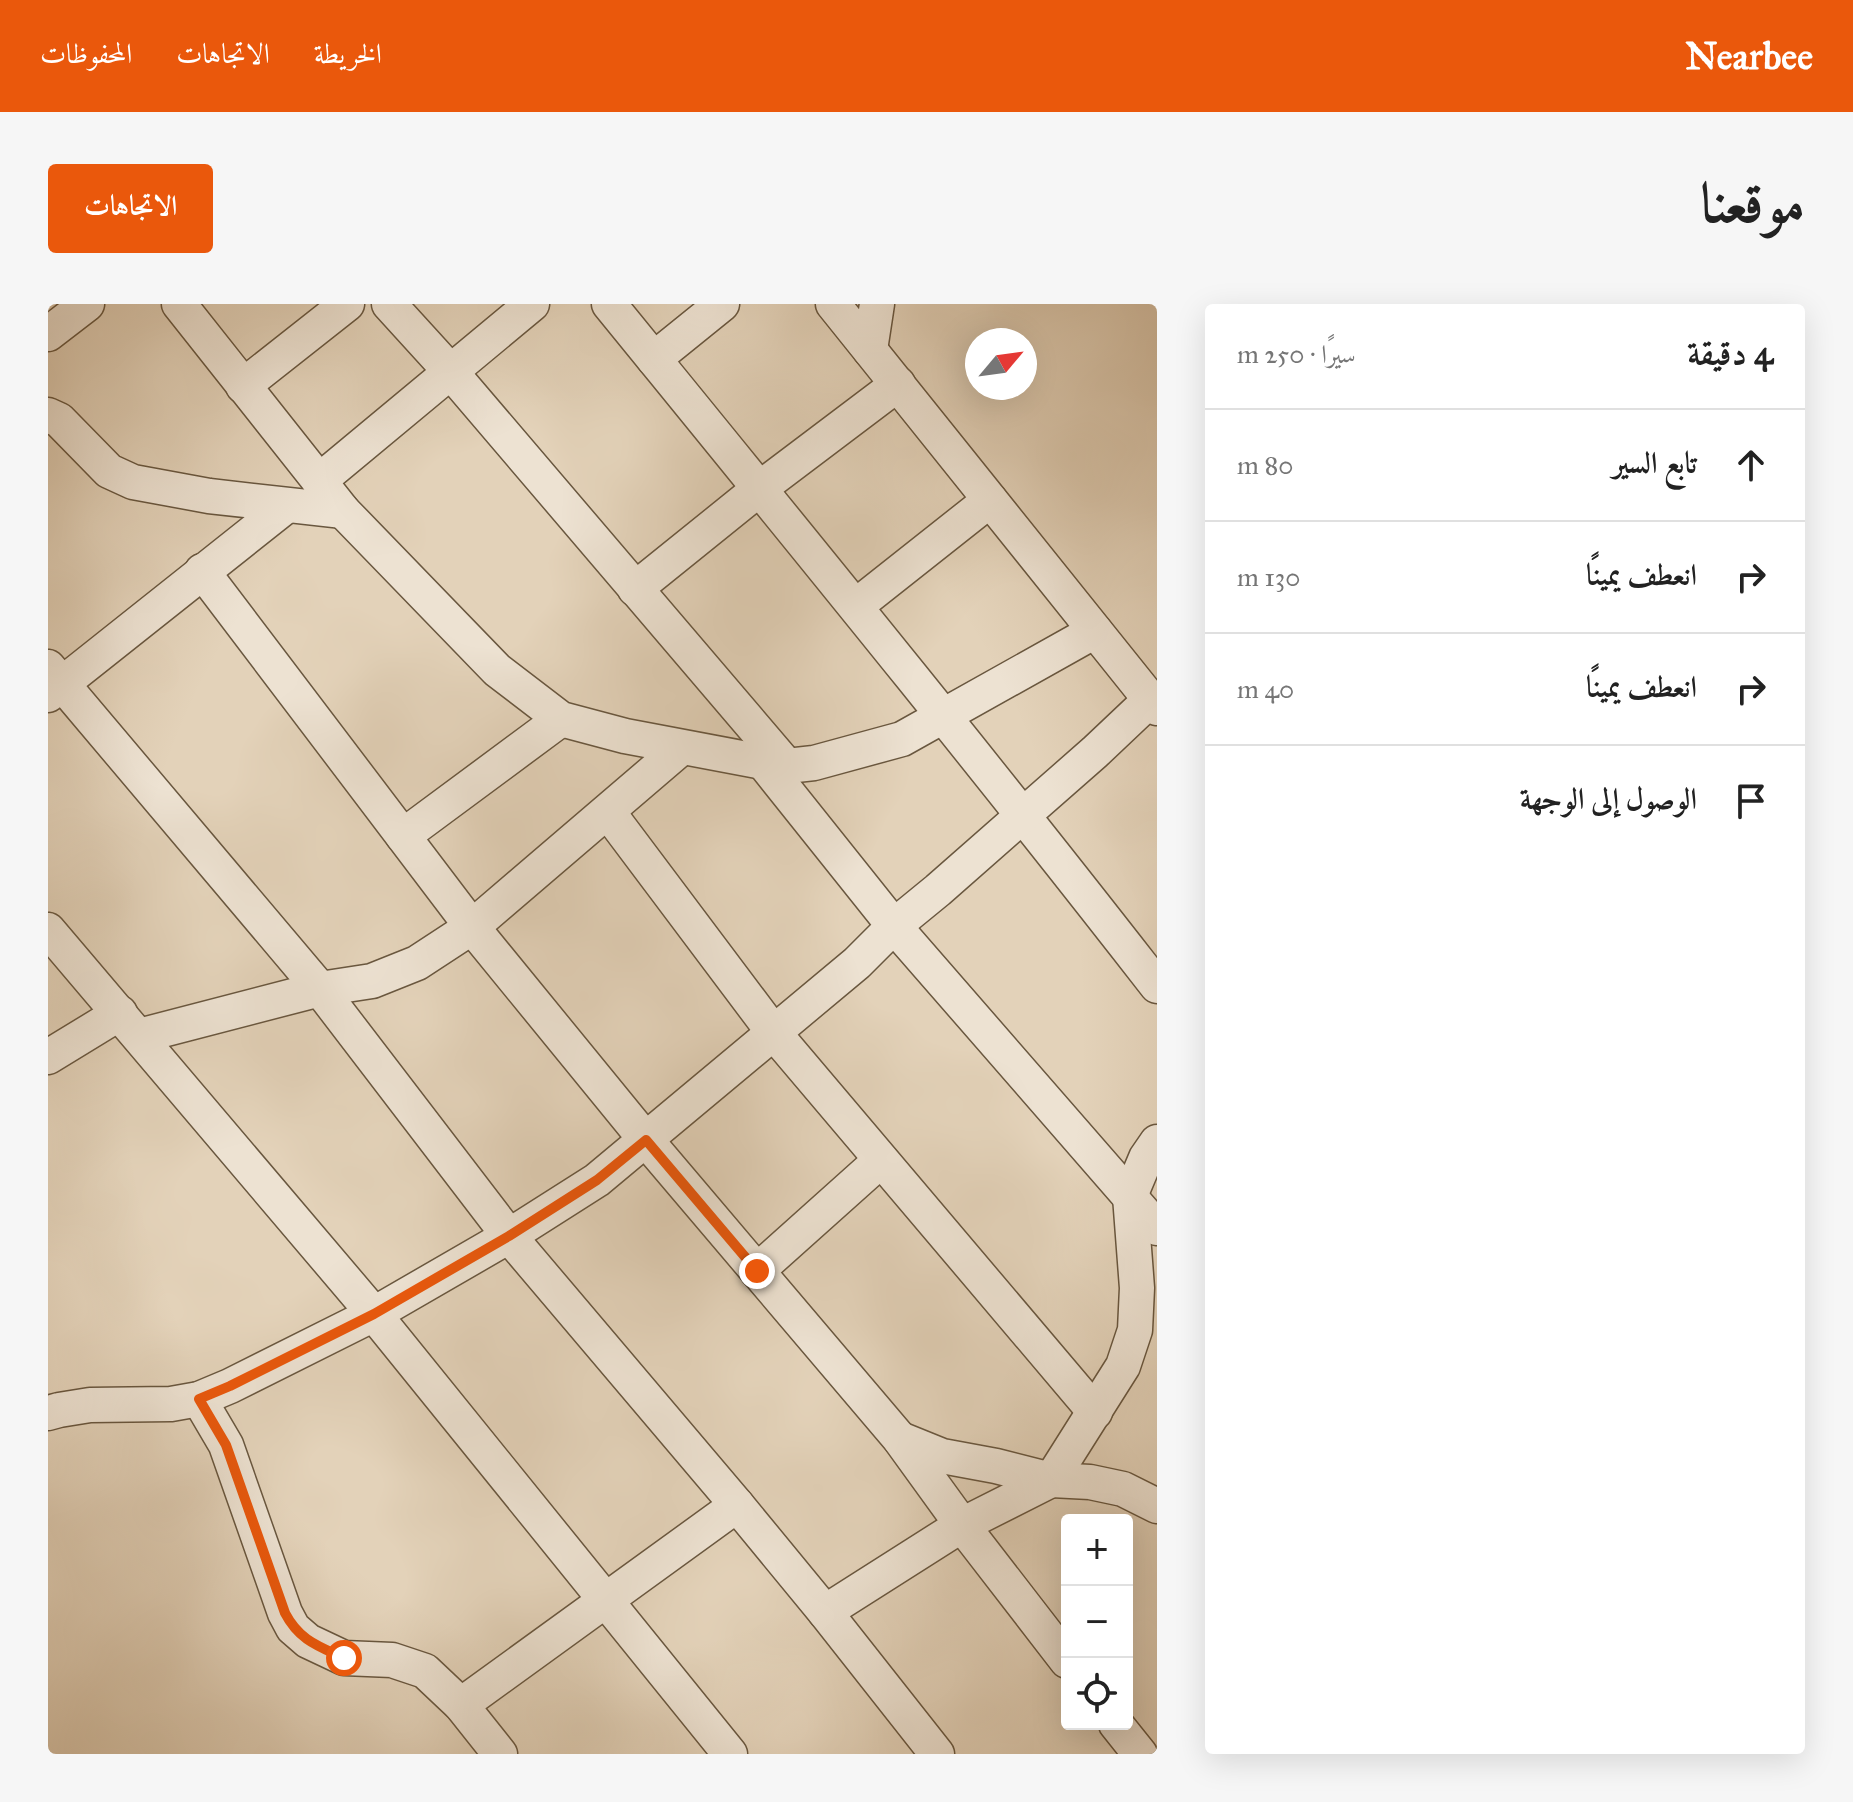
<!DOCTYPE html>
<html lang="ar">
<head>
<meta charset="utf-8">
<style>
	body { margin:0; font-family:"IM FELL Great Primer",Amiri,serif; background:#f6f6f6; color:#222; direction:rtl }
	.controls { position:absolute; right:24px; bottom:24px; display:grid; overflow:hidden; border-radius:8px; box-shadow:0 8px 32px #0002 }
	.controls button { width:72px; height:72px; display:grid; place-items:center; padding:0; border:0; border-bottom:2px solid #e0e0e0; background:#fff; color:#222; font:40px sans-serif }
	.compass { position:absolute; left:917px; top:24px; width:72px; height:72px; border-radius:50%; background:#fff; box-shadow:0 8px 32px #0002; rotate:61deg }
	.stop { position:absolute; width:24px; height:24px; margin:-18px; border:6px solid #ea580c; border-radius:50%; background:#fff }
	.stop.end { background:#ea580c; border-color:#fff; box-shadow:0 2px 8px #0008 }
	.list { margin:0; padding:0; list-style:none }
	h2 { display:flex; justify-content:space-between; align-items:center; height:104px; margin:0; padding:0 32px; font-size:34px }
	h2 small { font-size:26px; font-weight:400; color:#767676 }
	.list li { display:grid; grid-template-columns:52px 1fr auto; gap:24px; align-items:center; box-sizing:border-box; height:112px; padding:0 32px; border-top:2px solid #e0e0e0 }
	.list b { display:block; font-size:30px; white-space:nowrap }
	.list em { font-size:26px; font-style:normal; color:#767676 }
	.icon { flex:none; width:44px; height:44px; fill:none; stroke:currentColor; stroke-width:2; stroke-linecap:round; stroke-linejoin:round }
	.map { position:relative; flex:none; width:1109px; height:1450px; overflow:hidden; direction:ltr; border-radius:8px }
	header { display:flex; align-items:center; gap:48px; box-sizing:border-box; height:112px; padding:0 40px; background:#ea580c; color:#fff }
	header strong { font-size:38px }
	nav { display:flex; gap:44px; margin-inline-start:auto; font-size:28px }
	.intro { display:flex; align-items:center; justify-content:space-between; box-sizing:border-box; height:192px; padding:0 48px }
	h1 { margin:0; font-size:56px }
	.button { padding:20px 36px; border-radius:8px; background:#ea580c; color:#fff; font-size:28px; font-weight:700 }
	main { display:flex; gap:48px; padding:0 48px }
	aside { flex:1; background:#fff; border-radius:8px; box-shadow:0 8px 32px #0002 }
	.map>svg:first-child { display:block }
</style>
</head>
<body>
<header>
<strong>Nearbee</strong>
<nav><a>الخريطة</a><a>الاتجاهات</a><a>المحفوظات</a></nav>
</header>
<div class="intro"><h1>موقعنا</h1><a class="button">الاتجاهات</a></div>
<main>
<aside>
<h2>4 دقيقة<small>سيرًا · 250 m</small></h2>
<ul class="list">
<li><svg class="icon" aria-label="ahead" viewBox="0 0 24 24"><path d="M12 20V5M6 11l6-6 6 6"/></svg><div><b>تابع السير</b></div><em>80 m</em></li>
<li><svg class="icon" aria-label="right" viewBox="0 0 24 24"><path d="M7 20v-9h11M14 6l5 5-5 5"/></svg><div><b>انعطف يمينًا</b></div><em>130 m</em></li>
<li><svg class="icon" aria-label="right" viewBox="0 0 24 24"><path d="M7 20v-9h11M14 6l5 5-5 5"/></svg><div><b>انعطف يمينًا</b></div><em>40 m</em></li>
<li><svg class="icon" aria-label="arrive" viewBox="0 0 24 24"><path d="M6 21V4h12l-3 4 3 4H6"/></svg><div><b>الوصول إلى الوجهة</b></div></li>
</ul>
</aside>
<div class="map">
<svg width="1109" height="1450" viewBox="0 0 1109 1450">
	<rect width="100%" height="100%" fill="#e3d2b9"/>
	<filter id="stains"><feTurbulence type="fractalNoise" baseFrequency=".0025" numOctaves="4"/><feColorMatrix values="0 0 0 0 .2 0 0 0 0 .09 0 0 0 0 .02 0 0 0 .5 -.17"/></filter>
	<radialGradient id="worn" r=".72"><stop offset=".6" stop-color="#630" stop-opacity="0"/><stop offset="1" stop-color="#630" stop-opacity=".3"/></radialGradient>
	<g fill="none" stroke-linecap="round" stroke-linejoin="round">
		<defs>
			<g id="minor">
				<polyline points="131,0 295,207 449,366 513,415 577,432 715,458 739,462 766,459 854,435 1047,327"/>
				<polyline points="341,0 402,67 739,462"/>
				<path d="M 561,0 C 745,226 930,452 1109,682"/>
				<polyline points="785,0 1109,404"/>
				<polyline points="0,30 39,0"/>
				<polyline points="822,46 829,0"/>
				<polyline points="606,55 674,0"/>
				<polyline points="195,82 299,0"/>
				<polyline points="0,111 11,116 61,167 85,178 161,192 295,207"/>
				<polyline points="271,177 484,0"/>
				<polyline points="154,267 424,623 598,836 851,1134 914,1221 1019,1357"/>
				<polyline points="587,285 711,185 850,80"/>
				<polyline points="808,302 942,196"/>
				<polyline points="0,363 272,685 461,932 689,1201 777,1308 889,1450"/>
				<polyline points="0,391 238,202"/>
				<polyline points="715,458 846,622 1109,924"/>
				<polyline points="560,508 726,729 1047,1108"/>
				<polyline points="355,532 513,415"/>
				<polyline points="0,626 326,1010 682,1450"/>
				<polyline points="91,732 272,685 324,677 369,659 424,623 633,444"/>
				<polyline points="0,753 72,709"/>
				<polyline points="709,967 833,856"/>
				<polyline points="151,1095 178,1141 237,1309 245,1324 260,1337 296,1354 344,1356 377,1367 413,1401 452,1450"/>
				<polyline points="0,1109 11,1106 42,1101 123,1100 151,1095 182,1082 326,1010 461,932 549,876 809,659 846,622 890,586 1047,448 1102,396"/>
				<polyline points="852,1135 894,1152 948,1162 1003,1176 1042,1178 1075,1185 1109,1202"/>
				<polyline points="777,1308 914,1221 1003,1176 1075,1062 1087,1026 1089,984 1082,892 1098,854 1109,838"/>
				<polyline points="413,1401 689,1201"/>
				<polyline points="1068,1420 1092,1450"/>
			</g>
		</defs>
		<use href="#minor" stroke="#69573f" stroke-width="37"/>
		<use href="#minor" stroke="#ede2d2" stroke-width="34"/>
	</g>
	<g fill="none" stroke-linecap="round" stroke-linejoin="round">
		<path stroke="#ea580c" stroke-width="10" d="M 296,1354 C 270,1342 251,1336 237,1309 L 178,1141 L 151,1095 L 182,1082 L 326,1010 L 461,932 L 549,876 L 598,836 L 709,967"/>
	</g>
	<rect width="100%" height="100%" filter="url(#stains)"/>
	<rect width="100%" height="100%" fill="url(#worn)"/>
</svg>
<div class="controls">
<button>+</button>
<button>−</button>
<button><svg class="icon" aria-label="locate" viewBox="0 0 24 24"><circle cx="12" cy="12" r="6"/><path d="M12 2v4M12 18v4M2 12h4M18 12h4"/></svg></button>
</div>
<svg class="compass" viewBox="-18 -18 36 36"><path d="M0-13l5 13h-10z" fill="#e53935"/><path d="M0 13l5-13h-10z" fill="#767676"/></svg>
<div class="stop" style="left:296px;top:1354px"></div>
<div class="stop end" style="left:709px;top:967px"></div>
</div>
</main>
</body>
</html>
